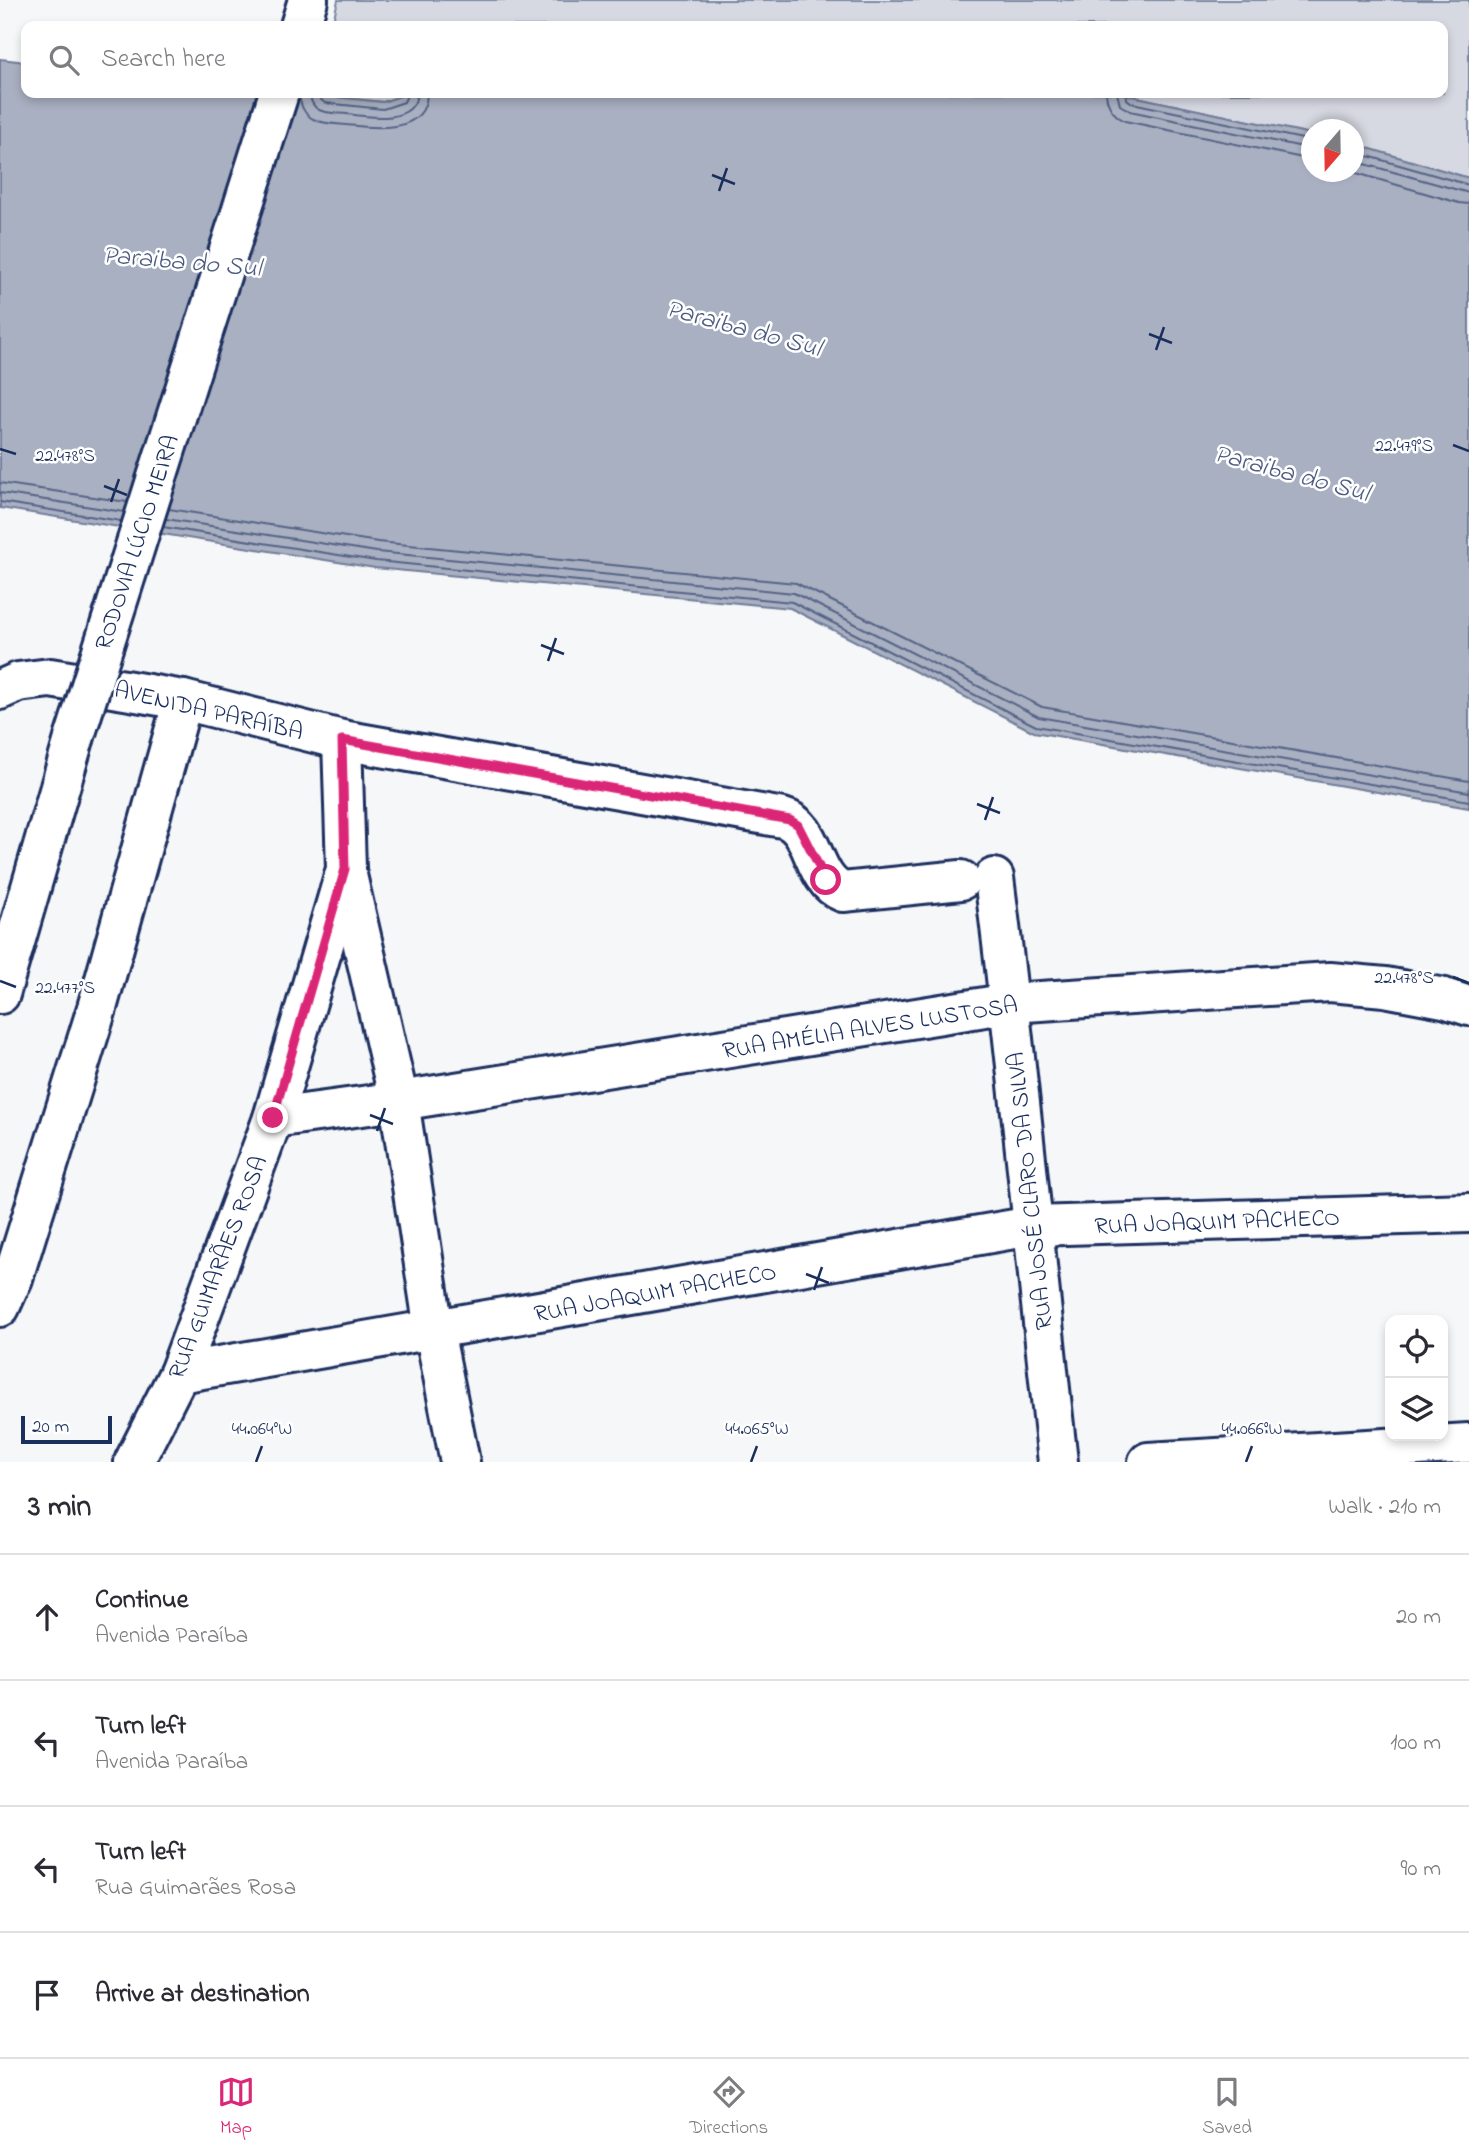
<!DOCTYPE html>
<html lang="en">
<head>
<meta charset="utf-8">
<style>
	body { margin:0; font-family:"Indie Flower",sans-serif; background:#f7f7f7; color:#2b2b33 }
	.controls { position:absolute; right:21px; bottom:21px; display:grid; overflow:hidden; border-radius:14px; box-shadow:0 4px 10px #0003 }
	.controls button { width:63px; height:63px; display:grid; place-items:center; padding:0; border:0; border-bottom:2px solid #e1e1e2; background:#fff; color:#2b2b33; font:35px sans-serif }
	.compass { position:absolute; left:1301px; top:119px; width:63px; height:63px; border-radius:50%; background:#fff; box-shadow:0 4px 10px #0003; rotate:200deg }
	.scale { position:absolute; left:21px; bottom:18px; width:91px; box-sizing:border-box; padding-left:7px; border:4px solid #1b2f5e; border-top:0; font-size:19px; line-height:24px; white-space:nowrap; color:#1b2f5e; -webkit-text-stroke:5px #fff; paint-order:stroke }
	.stop { position:absolute; width:21px; height:21px; margin:-16px; border:5px solid #db2777; border-radius:50%; background:#fff }
	.stop.end { background:#db2777; border-color:#fff; box-shadow:0 2px 7px #0008 }
	.list { margin:0; padding:0; list-style:none }
	h2 { display:flex; justify-content:space-between; align-items:center; height:91px; margin:0; padding:0 28px; font-size:30px }
	h2 small { font-size:23px; font-weight:400; color:#7c7c81 }
	.list li { display:grid; grid-template-columns:46px 1fr auto; gap:21px; align-items:center; box-sizing:border-box; height:126px; padding:0 28px; border-top:2px solid #e1e1e2 }
	.list b { display:block; font-size:26px; white-space:nowrap }
	.list p { margin:0; font-size:23px; white-space:nowrap; color:#7c7c81 }
	.list em { font-size:23px; font-style:normal; color:#7c7c81 }
	.icon { flex:none; width:38px; height:38px; fill:none; stroke:currentColor; stroke-width:2; stroke-linecap:round; stroke-linejoin:round }
	.map { position:relative; flex:none; width:1469px; height:1462px; overflow:hidden }
	.search { position:absolute; background:#fff; box-shadow:0 4px 10px #0003; left:21px; right:21px; top:21px; height:77px; display:flex; align-items:center; gap:18px; box-sizing:border-box; padding:0 24px; border-radius:14px; color:#7c7c81; font-size:26px }
	.sheet { height:595px; background:#fff }
	nav { display:flex; justify-content:space-around; align-items:center; box-sizing:border-box; height:98px; border-top:2px solid #e1e1e2; background:#fff; font-size:19px; color:#7c7c81 }
	nav a { display:grid; justify-items:center; gap:4px }
	nav .on { color:#db2777 }
	.map>svg:first-child { display:block }
</style>
</head>
<body>
<div class="map">
<svg width="1469" height="1462" viewBox="0 0 1469 1462">
	<rect width="100%" height="100%" fill="#f6f7f9"/>
	<filter id="ink" filterUnits="userSpaceOnUse"><feTurbulence type="fractalNoise" baseFrequency=".0143" numOctaves="2"/><feDisplacementMap in="SourceGraphic" scale="14" xChannelSelector="R" yChannelSelector="G"/><feConvolveMatrix kernelMatrix="1 2 1 2 8 2 1 2 1" color-interpolation-filters="sRGB"/></filter>
	<g filter="url(#ink)">
		<g fill="#d6d9e2" stroke="#7884a0" stroke-width="2">
			<polygon points="338,0 1469,0 1469,178 1354,144 1354,130 1312,130 1311,134 1118,93 1443,93 1443,26 332,26"/>
			<polygon points="314,93 409,93 383,102 314,95"/>
		</g>
		<polygon fill="#a9b0c1" stroke="#707c99" stroke-width="2" points="0,59 26,62 26,93 296,93 383,102 409,93 1118,93 1311,134 1312,172 1354,172 1354,144 1469,178 1469,808 1034,732 790,608 375,568 0,508"/>
		<g fill="none" stroke-linecap="round" stroke-linejoin="round">
			<g stroke="#546386" stroke-width="2">
				<path d="M 310,93 C 310,99 311,103 316,108 C 323,114 338,113 347,114 C 368,117 415,125 417,93"/>
				<polyline points="319,93 320,99 325,103 383,109 404,102 408,93"/>
				<path d="M 1106,93 C 1107,106 1113,115 1125,121 L 1312,160"/>
				<polyline points="1117,93 1120,105 1130,111 1312,149"/>
				<polyline points="1126,93 1127,99 1132,103 1312,141"/>
				<path d="M 299,96 C 301,106 304,114 313,119 C 323,124 335,124 346,125 C 374,128 426,135 427,93"/>
				<polyline points="1354,152 1469,185"/>
				<polyline points="1354,161 1469,193"/>
				<polyline points="1353,172 1459,203 1469,204"/>
				<polyline points="0,483 127,502"/>
				<polyline points="0,493 124,512"/>
				<polyline points="0,502 121,521"/>
				<polyline points="169,509 378,542 796,583 1042,707 1469,781"/>
				<polyline points="166,519 377,552 794,593 1039,717 1469,792"/>
				<polyline points="163,527 376,561 792,602 1036,726 1469,801"/>
			</g>
			<defs>
				<g id="minor">
					<path d="M 0,690 L 18,682 L 50,678 L 125,690 L 183,700 L 342,740 L 783,818 C 816,827 810,879 843,892 L 961,880"/>
					<polyline points="346,871 399,1101 434,1330 460,1462"/>
					<path d="M 994,878 C 1019,1072 1036,1267 1058,1462"/>
					<polyline points="273,1118 399,1101 1010,1003 1330,982 1385,987 1444,998 1469,1006"/>
					<polyline points="0,1307 13,1278 97,1008 183,700"/>
					<polyline points="179,1373 1032,1226 1469,1213"/>
					<polyline points="134,1462 179,1373 273,1118 346,869 342,740"/>
					<polyline points="1148,1462 1469,1443"/>
				</g>
				<g id="highway">
					<polyline points="300,26 308,0"/>
					<polyline points="0,994 74,739"/>
				</g>
			</defs>
			<use href="#minor" stroke="#1b2f5e" stroke-width="44"/>
			<use href="#highway" stroke="#1b2f5e" stroke-width="44"/>
			<use href="#minor" stroke="#fff" stroke-width="38"/>
			<use href="#highway" stroke="#fff" stroke-width="38"/>
			<defs>
				<polyline id="highway-bridge" points="74,739 279,93"/>
			</defs>
			<use href="#highway-bridge" stroke="#1b2f5e" stroke-width="44" stroke-linecap="butt"/>
			<use href="#highway-bridge" stroke="#fff" stroke-width="38"/>
		</g>
	</g>
	<g fill="none" stroke-linecap="round" stroke-linejoin="round" filter="url(#ink)">
		<polyline stroke="#db2777" stroke-width="9" points="273,1118 345,869 342,740 790,820 798,825 826,880"/>
	</g>
	<path fill="none" stroke="#1b2f5e" stroke-width="2.5" d="M 712,175 L 735,184M 719,191 L 727,168M 1149,334 L 1172,343M 1156,350 L 1164,327M 1453,445 L 1469,451M 0,449 L 16,454M 104,486 L 127,495M 111,502 L 119,479M 541,645 L 564,654M 548,661 L 556,638M 977,804 L 1000,813M 985,820 L 993,797M 1453,977 L 1469,983M 0,981 L 16,987M 370,1115 L 393,1124M 377,1131 L 385,1108M 806,1274 L 829,1283M 814,1290 L 822,1267M 256,1462 L 262,1446M 751,1462 L 757,1446M 1246,1462 L 1252,1446"/>
	<g text-anchor="middle" stroke-width="5" stroke-linejoin="round" paint-order="stroke">
		<g font-size="24" fill="#1b2f5e" stroke="#fff">
			<text transform="translate(136 542) rotate(-72)" y="8">RODOVIA LÚCIO MEIRA</text>
			<text transform="translate(209 710) rotate(13)" y="8">AVENIDA PARAÍBA</text>
			<text transform="translate(870 1027) rotate(-9)" y="8">RUA AMÉLIA ALVES LUSTOSA</text>
			<text transform="translate(1029 1191) rotate(-96)" y="8">RUA JOSÉ CLARO DA SILVA</text>
			<text transform="translate(1217 1221) rotate(-2)" y="8">RUA JOAQUIM PACHECO</text>
			<text transform="translate(217 1267) rotate(-69)" y="8">RUA GUIMARÃES ROSA</text>
			<text transform="translate(655 1292) rotate(-10)" y="8">RUA JOAQUIM PACHECO</text>
		</g>
		<g font-size="26" font-style="italic" fill="#4d5c81" stroke="#fff">
			<text transform="translate(182 260) rotate(5)" y="9">Paraiba do Sul</text>
			<text transform="translate(744 327) rotate(15)" y="9">Paraiba do Sul</text>
			<text transform="translate(1292 472) rotate(15)" y="9">Paraiba do Sul</text>
		</g>
	</g>
	<g font-size="18" text-anchor="middle" fill="#1b2f5e" stroke="#fff" stroke-width="5" stroke-linejoin="round" paint-order="stroke">
		<text x="1404" y="451">22.479°S</text>
		<text x="65" y="461">22.478°S</text>
		<text x="1404" y="983">22.478°S</text>
		<text x="65" y="993">22.477°S</text>
		<text x="262" y="1434">44.064°W</text>
		<text x="757" y="1434">44.065°W</text>
		<text x="1252" y="1434">44.066°W</text>
	</g>
</svg>
<div class="controls">
<button><svg class="icon" aria-label="locate" viewBox="0 0 24 24"><circle cx="12" cy="12" r="6"/><path d="M12 2v4M12 18v4M2 12h4M18 12h4"/></svg></button>
<button><svg class="icon" aria-label="layers" viewBox="0 0 24 24"><path d="M12 4l9 5-9 5-9-5zM3 14l9 5 9-5"/></svg></button>
</div>
<svg class="compass" viewBox="-18 -18 36 36"><path d="M0-13l5 13h-10z" fill="#e53935"/><path d="M0 13l5-13h-10z" fill="#7c7c81"/></svg>
<div class="scale">20 m</div>
<div class="stop" style="left:826px;top:880px"></div>
<div class="stop end" style="left:273px;top:1118px"></div>
<div class="search"><svg class="icon" aria-label="search" viewBox="0 0 24 24"><circle cx="10" cy="10" r="6"/><path d="M15 15l6 6"/></svg>Search here</div>
</div>
<section class="sheet">
<h2>3 min<small>Walk · 210 m</small></h2>
<ul class="list">
<li><svg class="icon" aria-label="ahead" viewBox="0 0 24 24"><path d="M12 20V5M6 11l6-6 6 6"/></svg><div><b>Continue</b><p>Avenida Paraíba</p></div><em>20 m</em></li>
<li><svg class="icon" aria-label="left" viewBox="0 0 24 24"><path d="M17 20v-9H6M10 6l-5 5 5 5"/></svg><div><b>Turn left</b><p>Avenida Paraíba</p></div><em>100 m</em></li>
<li><svg class="icon" aria-label="left" viewBox="0 0 24 24"><path d="M17 20v-9H6M10 6l-5 5 5 5"/></svg><div><b>Turn left</b><p>Rua Guimarães Rosa</p></div><em>90 m</em></li>
<li><svg class="icon" aria-label="arrive" viewBox="0 0 24 24"><path d="M6 21V4h12l-3 4 3 4H6"/></svg><div><b>Arrive at destination</b></div></li>
</ul>
</section>
<nav>
<a class="on"><svg class="icon" aria-label="map" viewBox="0 0 24 24"><path d="M3 6l6-2 6 2 6-2v14l-6 2-6-2-6 2zM9 4v14M15 6v14"/></svg>Map</a>
<a><svg class="icon" aria-label="directions" viewBox="0 0 24 24"><path d="M12 3l9 9-9 9-9-9zM9 14v-3h6M13 9l2 2-2 2"/></svg>Directions</a>
<a><svg class="icon" aria-label="saved" viewBox="0 0 24 24"><path d="M7 4h10v16l-5-4-5 4z"/></svg>Saved</a>
</nav>
</body>
</html>
